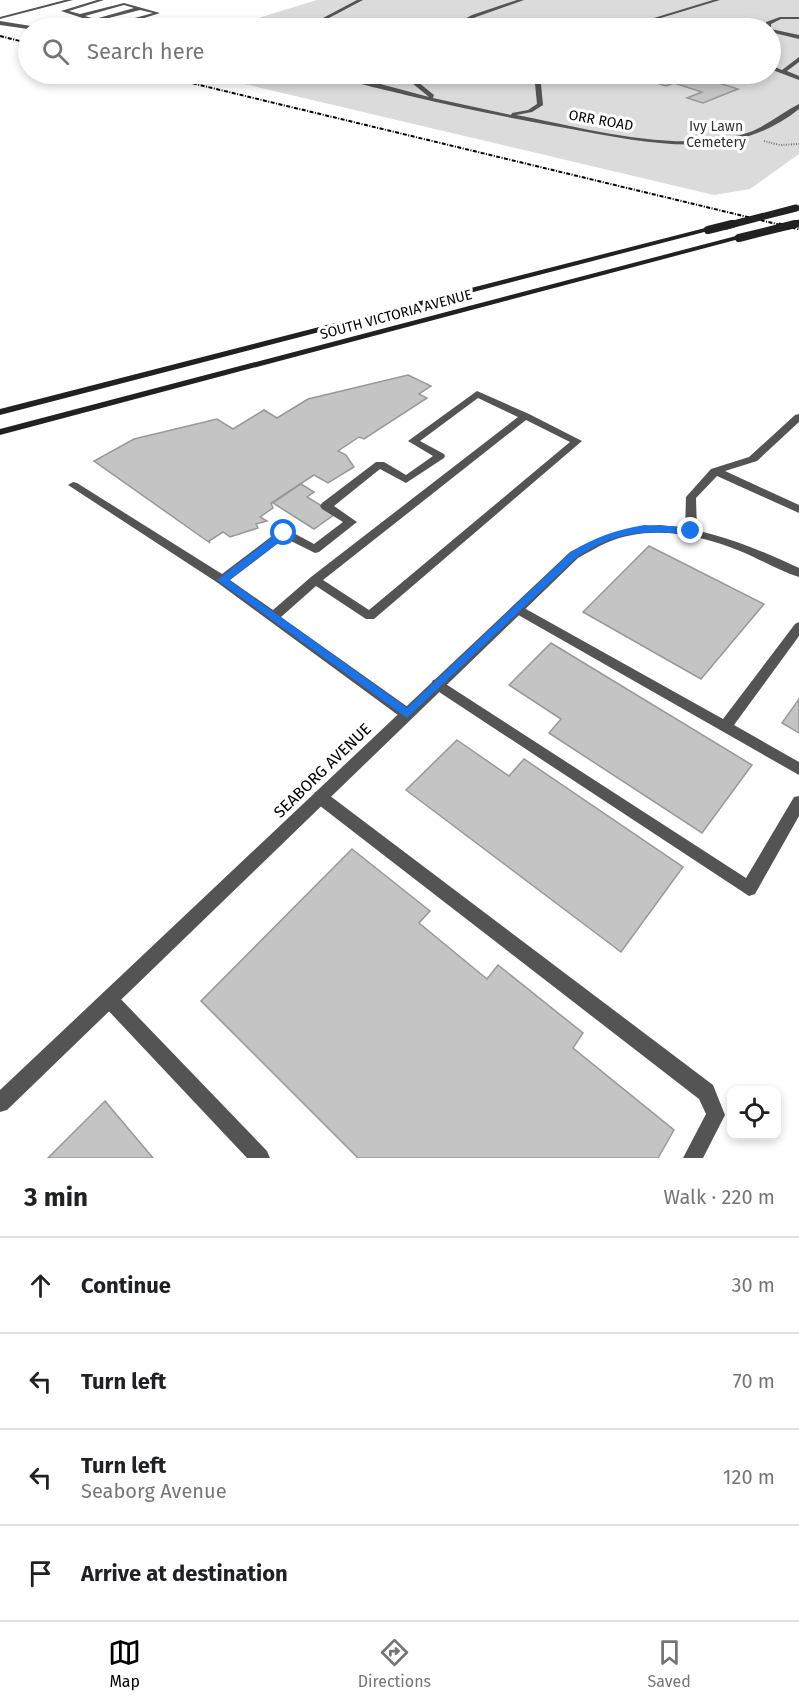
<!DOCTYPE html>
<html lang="en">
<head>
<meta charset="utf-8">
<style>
	body { margin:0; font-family:"Fira Sans",sans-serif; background:#f6f6f6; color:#202124 }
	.controls { position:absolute; right:18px; bottom:18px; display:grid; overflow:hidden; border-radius:12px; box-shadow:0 3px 9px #0003 }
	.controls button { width:54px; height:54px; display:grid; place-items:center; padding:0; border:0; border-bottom:2px solid #e0e0e0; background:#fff; color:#202124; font:30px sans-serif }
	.stop { position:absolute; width:18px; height:18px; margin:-14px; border:4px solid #1a73e8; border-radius:50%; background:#fff }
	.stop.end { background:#1a73e8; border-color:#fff; box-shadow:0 2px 6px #0008 }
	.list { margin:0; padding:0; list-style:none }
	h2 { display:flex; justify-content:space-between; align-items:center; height:78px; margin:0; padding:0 24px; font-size:26px }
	h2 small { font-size:20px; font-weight:400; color:#757577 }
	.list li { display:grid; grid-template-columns:39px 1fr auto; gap:18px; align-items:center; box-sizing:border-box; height:96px; padding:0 24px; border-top:2px solid #e0e0e0 }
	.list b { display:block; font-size:22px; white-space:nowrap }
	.list p { margin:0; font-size:20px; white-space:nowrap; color:#757577 }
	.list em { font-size:20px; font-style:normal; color:#757577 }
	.icon { flex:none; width:33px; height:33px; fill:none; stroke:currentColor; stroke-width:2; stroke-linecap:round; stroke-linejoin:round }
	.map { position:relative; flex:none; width:799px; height:1158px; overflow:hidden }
	.search { position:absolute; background:#fff; box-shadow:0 3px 9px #0003; left:18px; right:18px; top:18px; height:66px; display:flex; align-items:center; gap:15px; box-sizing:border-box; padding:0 21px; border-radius:33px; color:#757577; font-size:22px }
	.sheet { height:462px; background:#fff }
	nav { display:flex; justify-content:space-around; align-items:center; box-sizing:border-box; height:84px; border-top:2px solid #e0e0e0; background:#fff; font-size:16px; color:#757577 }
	nav a { display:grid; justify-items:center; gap:3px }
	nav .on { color:#000 }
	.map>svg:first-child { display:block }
</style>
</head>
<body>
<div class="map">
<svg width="799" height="1158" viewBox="0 0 799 1158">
	<rect width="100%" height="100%" fill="#fff"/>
	<polygon fill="#dbdbdb" points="317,0 799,0 799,154 750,189 714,195 202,74 770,74 770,28 225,28"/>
	<g fill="#c4c4c4" stroke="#989898" stroke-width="1.5">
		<polygon points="649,74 675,74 688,77 694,75 738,89 703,103 687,98 702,92 674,83 666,86 638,77"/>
		<polygon points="408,375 431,386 419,394 427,398 364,439 359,437 338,451 346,455 354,467 328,483 314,475 271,503 273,508 260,517 267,521 256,524 258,528 230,537 223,532 209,541 210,543 94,461 134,439 217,419 233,429 264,410 277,418 308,399"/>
		<polygon points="301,484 314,492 307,497 335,514 314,529 273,503"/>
		<polygon points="649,546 764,604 701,679 583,612"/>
		<polygon points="551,643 752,765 702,833 549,733 561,719 509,685"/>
		<polygon points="799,699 799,733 782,723"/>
		<polygon points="457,740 509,776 524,759 683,867 621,952 406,790"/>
		<polygon points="352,849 430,911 419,923 487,979 498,965 583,1033 573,1048 674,1130 658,1158 358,1158 201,1001"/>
		<polygon points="105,1101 153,1158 48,1158"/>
	</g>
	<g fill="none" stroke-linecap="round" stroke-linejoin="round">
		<polyline stroke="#767676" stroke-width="2" stroke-dasharray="1 1.5" stroke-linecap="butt" points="764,141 780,145 799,144"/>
		<g fill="#545454" fill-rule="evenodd">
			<polygon points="65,0 73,0 0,19 0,17"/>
			<path d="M 97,0 L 104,0 L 69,11 L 80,14 L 124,3 L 160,13 L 113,28 L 61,11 ZM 124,5 L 134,8 L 95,19 L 85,16 ZM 140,10 L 153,13 L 113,24 L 101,20 Z"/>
			<polygon points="357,0 363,0 310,28 304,28"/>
			<polygon points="517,0 524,0 476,17 454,28 448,28 472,15"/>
			<polygon points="713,0 720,0 628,28 621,28"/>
			<polygon points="780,17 799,17 799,19 781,19 771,24 771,29 799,35 799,39 770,32 770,28 766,27 739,26 718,28 739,22 766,24 766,22"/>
			<polygon points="0,21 31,26 34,28 28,29 0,25"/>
			<polygon points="191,22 193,25 172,28 173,27"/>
			<polygon points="799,57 799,62 787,71 799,76 799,80 770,69 770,65 782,70"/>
			<path d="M 336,74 L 343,74 L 429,97 L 412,83 L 411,74 L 416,74 L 418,82 L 434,95 L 433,98 L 511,115 L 512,113 L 528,110 L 537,104 L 535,84 L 540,74 L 544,74 L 541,84 L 543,105 L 532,112 L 516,115 C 585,128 680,155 747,133 C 767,126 781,113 799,104 L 799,109 C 772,131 741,141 707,144 C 661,147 616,137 571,129 C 517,119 463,109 410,96 C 388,90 356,85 336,74 Z"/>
			<path d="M 477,391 L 529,414 L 582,441 L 374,619 L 366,619 L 316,586 L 281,617 L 412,710 L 414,714 L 412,718 L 407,720 L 402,718 L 218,583 L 68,485 L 73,482 L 77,483 L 222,574 L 280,530 L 288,530 L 314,544 L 343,522 L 322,509 L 320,506 L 322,503 L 376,462 L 384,462 L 406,475 L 433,456 L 408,441 ZM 478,398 L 518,417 L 311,577 L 273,610 L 230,580 L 285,538 L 315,553 L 319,552 L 357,522 L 334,506 L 380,469 L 406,483 L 444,458 L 445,456 L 444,454 L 420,441 ZM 526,420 L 570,442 L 369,610 L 323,580 Z"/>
			<polygon points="799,414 799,422 757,461 725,471 799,505 799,513 717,476 696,498 697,531 695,534 687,534 685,531 686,497 711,469 749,457 795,415"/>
			<polygon points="517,604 723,719 795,624 799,622 799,636 734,725 799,762 799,775 513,612 511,609 513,606"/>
			<polygon points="438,679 746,878 794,797 799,796 799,816 755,894 749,896 433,688 431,684 433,680"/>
			<polygon points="320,791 325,792 713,1085 725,1115 703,1158 683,1158 706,1114 699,1099 315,802 313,797 315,792"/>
			<polygon points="109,990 115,993 267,1151 270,1158 247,1158 103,1005 100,999 103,993"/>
		</g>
		<path fill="#545454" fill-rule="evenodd" d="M 660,525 C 710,529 754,547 799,568 L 799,577 C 779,571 760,559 740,551 C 699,534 649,524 606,543 C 597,547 587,553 578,558 L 7,1110 L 0,1112 L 0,1090 L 570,552 C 602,535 623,528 660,525 Z"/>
		<g fill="#212121" fill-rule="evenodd">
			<polygon points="705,228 712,230 0,415 0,409"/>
			<polygon points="736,236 743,238 0,435 0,429"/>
		</g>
		<g stroke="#000" stroke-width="2" stroke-dasharray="4 1.5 1 1.5" stroke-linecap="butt">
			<polyline points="0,36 28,43"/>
			<polyline points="154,74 785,226"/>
		</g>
		<polyline stroke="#000" stroke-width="3" stroke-dasharray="6 2 1 2" stroke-linecap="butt" points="779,224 799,229"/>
		<g stroke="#212121" stroke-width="7">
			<polyline points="726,226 796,208"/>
			<polyline points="789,226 799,223"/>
		</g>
		<g stroke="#212121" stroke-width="8">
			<polyline points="708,230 732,224"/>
			<polyline points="739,238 795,224"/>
		</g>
	</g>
	<path fill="#1a73e8" d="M 644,525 L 691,527 L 696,531 L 691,534 C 645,531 618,530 577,557 L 407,718 L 217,580 L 280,531 L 287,531 L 287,536 L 229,580 L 407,708 L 571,552 C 595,537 616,530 644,525 Z"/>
	<g text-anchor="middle" stroke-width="6" stroke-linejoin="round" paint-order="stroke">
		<g font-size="14" fill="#000" stroke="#fff">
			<text transform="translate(601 120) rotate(10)" y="5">ORR ROAD</text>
			<text transform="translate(396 314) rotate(-15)" y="5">SOUTH VICTORIA AVENUE</text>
		</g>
		<g font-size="14" fill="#323232" stroke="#fff">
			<text x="716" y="131">Ivy Lawn<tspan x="716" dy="16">Cemetery</tspan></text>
		</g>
		<g font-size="16" fill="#000" stroke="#fff">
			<text transform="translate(322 770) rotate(-44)" y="6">SEABORG AVENUE</text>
		</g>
	</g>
</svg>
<div class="controls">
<button><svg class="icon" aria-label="locate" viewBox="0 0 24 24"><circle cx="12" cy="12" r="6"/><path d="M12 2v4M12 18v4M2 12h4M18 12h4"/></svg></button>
</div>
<div class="stop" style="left:284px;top:533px"></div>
<div class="stop end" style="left:691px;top:531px"></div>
<div class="search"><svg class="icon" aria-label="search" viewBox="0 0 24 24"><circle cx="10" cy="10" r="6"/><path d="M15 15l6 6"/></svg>Search here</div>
</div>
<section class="sheet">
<h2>3 min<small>Walk · 220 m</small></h2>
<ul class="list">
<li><svg class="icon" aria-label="ahead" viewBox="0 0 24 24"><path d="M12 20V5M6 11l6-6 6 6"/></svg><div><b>Continue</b></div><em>30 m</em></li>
<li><svg class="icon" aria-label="left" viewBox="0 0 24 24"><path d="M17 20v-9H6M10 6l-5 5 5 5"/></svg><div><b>Turn left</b></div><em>70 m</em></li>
<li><svg class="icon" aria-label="left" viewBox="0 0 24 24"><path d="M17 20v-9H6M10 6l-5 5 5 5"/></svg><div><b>Turn left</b><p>Seaborg Avenue</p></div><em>120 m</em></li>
<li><svg class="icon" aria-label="arrive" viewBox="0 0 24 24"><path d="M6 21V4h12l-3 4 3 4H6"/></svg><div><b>Arrive at destination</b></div></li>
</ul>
</section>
<nav>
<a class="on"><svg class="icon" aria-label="map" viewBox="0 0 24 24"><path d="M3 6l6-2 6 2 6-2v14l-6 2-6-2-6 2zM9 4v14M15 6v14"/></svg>Map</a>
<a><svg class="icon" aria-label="directions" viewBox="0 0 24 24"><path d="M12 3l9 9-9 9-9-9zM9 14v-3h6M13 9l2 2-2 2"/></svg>Directions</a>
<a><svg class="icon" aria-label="saved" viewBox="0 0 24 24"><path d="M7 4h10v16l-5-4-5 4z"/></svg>Saved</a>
</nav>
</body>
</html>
